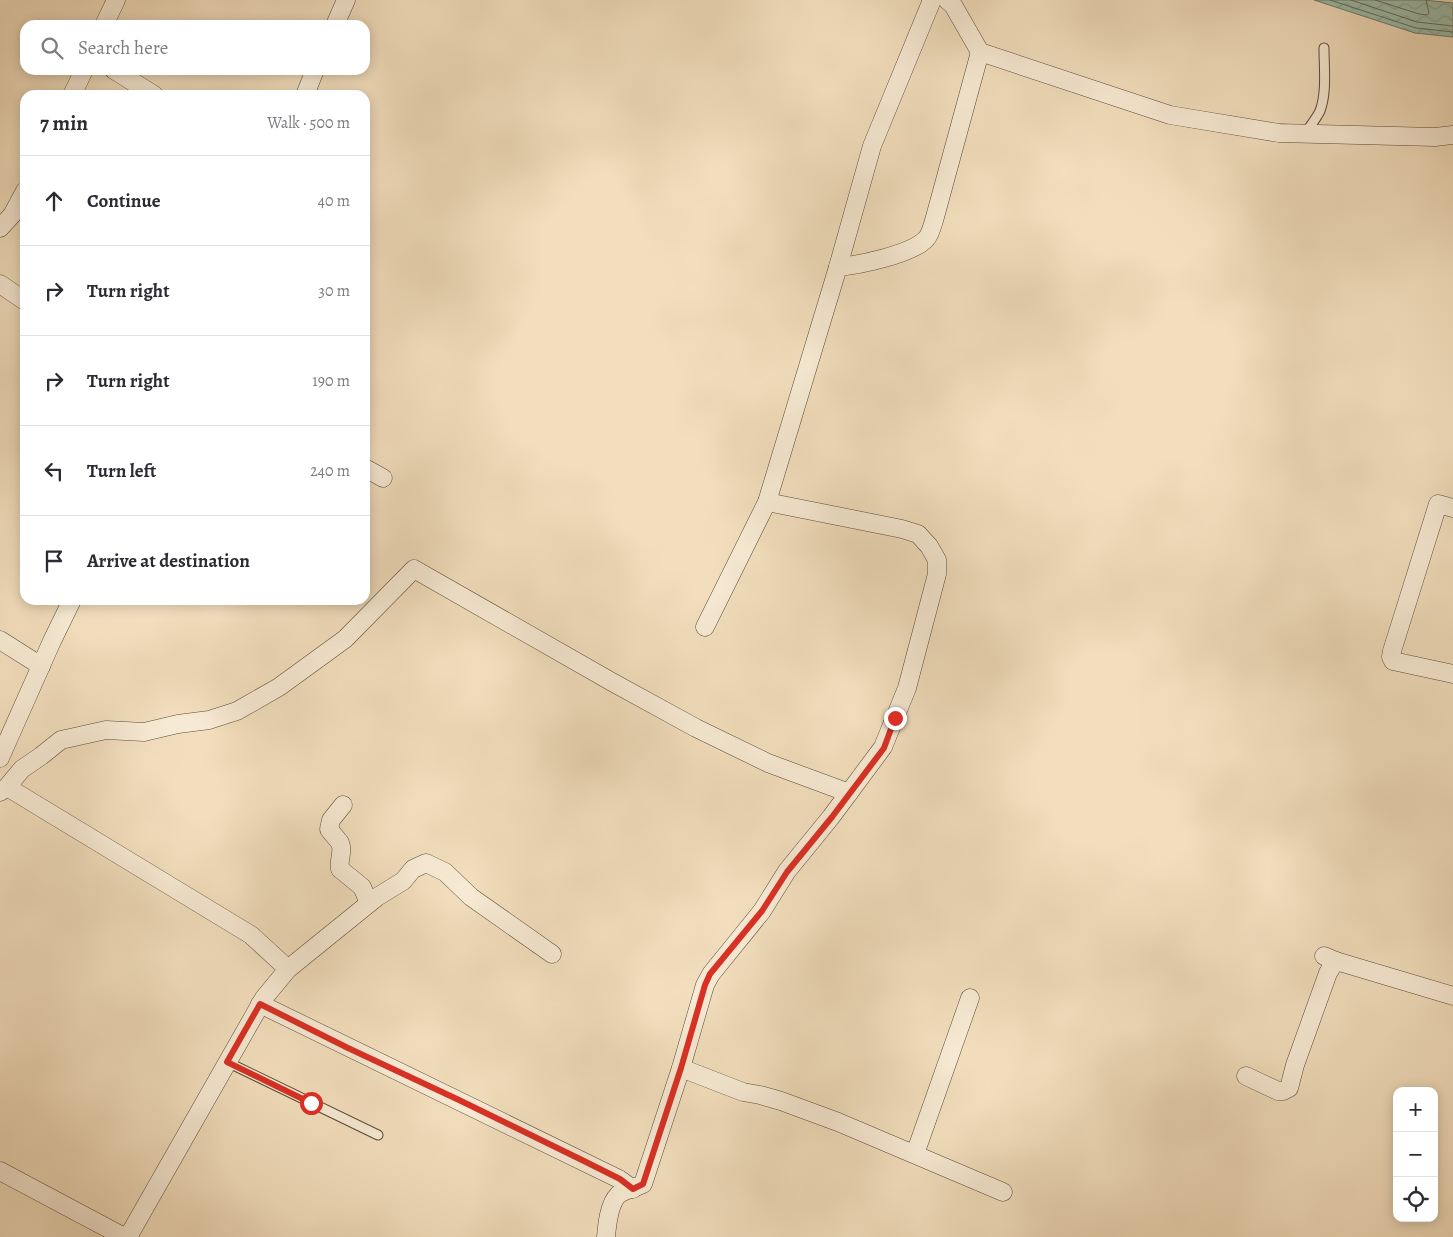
<!DOCTYPE html>
<html lang="en">
<head>
<meta charset="utf-8">
<style>
	body { margin:0; font-family:Alegreya,serif; background:#f2f2f3; color:#2b2b33 }
	.controls { position:absolute; right:15px; bottom:15px; display:grid; overflow:hidden; border-radius:10px; box-shadow:0 2px 12px #0003 }
	.controls button { width:45px; height:45px; display:grid; place-items:center; padding:0; border:0; border-bottom:1px solid #e1e1e2; background:#fff; color:#2b2b33; font:25px sans-serif }
	.stop { position:absolute; width:15px; height:15px; margin:-11px; border:4px solid #d93025; border-radius:50%; background:#fff }
	.stop.end { background:#d93025; border-color:#fff; box-shadow:0 1px 5px #0008 }
	.list { margin:0; padding:0; list-style:none }
	h2 { display:flex; justify-content:space-between; align-items:center; height:65px; margin:0; padding:0 20px; font-size:21px }
	h2 small { font-size:16px; font-weight:400; color:#7c7c81 }
	.list li { display:grid; grid-template-columns:32px 1fr auto; gap:15px; align-items:center; box-sizing:border-box; height:90px; padding:0 20px; border-top:1px solid #e1e1e2 }
	.list b { display:block; font-size:19px; white-space:nowrap }
	.list em { font-size:16px; font-style:normal; color:#7c7c81 }
	.icon { flex:none; width:28px; height:28px; fill:none; stroke:currentColor; stroke-width:2; stroke-linecap:round; stroke-linejoin:round }
	.map { position:relative; flex:none; width:1453px; height:1237px; overflow:hidden }
	.search { position:absolute; background:#fff; box-shadow:0 2px 12px #0003; left:20px; top:20px; width:350px; height:55px; display:flex; align-items:center; gap:12px; box-sizing:border-box; padding:0 18px; border-radius:15px; color:#7c7c81; font-size:19px }
	.panel { position:absolute; background:#fff; box-shadow:0 2px 12px #0003; left:20px; top:90px; width:350px; height:515px; border-radius:15px }
	.map>svg:first-child { display:block }
</style>
</head>
<body>
<div class="map">
<svg width="1453" height="1237" viewBox="0 0 1453 1237">
	<defs>
		<pattern id="water-waves" width="16" height="10" patternUnits="userSpaceOnUse" patternTransform="scale(1.25)"><rect width="16" height="10" fill="#9cbdac"/><path d="M0 5q4-4 8 0t8 0" fill="none" stroke="#86a293"/></pattern>
	</defs>
	<rect width="100%" height="100%" fill="#f2debd"/>
	<filter id="stains"><feTurbulence type="fractalNoise" baseFrequency=".004" numOctaves="4"/><feColorMatrix values="0 0 0 0 .2 0 0 0 0 .09 0 0 0 0 .02 0 0 0 .5 -.17"/></filter>
	<radialGradient id="worn" r=".72"><stop offset=".6" stop-color="#630" stop-opacity="0"/><stop offset="1" stop-color="#630" stop-opacity=".3"/></radialGradient>
	<polygon fill="url(#water-waves)" stroke="#6e7c6c" points="1314,0 1424,0 1453,3 1453,37 1415,33"/>
	<g fill="none" stroke-linecap="round" stroke-linejoin="round">
		<g stroke="#626c5c" stroke-width="1">
			<polyline points="1330,0 1416,28 1453,32"/>
			<polyline points="1351,0 1417,22 1453,26"/>
			<polyline points="1375,0 1419,14 1427,15 1429,13 1426,0"/>
		</g>
		<defs>
			<g id="lane">
				<path d="M 1305,134 C 1310,126 1316,119 1320,111 C 1327,92 1324,68 1324,48"/>
				<polyline points="227,1062 378,1135"/>
			</g>
			<g id="street">
				<polyline points="947,0 953,5 980,52 1170,115 1279,133 1435,137 1453,135"/>
				<polyline points="104,25 116,0"/>
				<polyline points="335,25 346,0"/>
				<polyline points="114,70 154,95"/>
				<polyline points="72,95 84,70"/>
				<polyline points="305,95 315,70"/>
				<polyline points="0,228 12,215 25,191"/>
				<polyline points="838,267 872,146 932,0"/>
				<polyline points="0,284 25,301"/>
				<polyline points="365,468 383,478"/>
				<polyline points="1453,508 1438,504 1392,651 1391,657 1393,661 1453,674"/>
				<path d="M 705,627 L 767,502 L 838,267 C 860,265 912,254 926,239 C 931,234 933,223 935,217 L 980,52"/>
				<polyline points="0,640 41,666"/>
				<polyline points="0,758 52,641 72,600"/>
				<polyline points="7,787 251,935 288,969"/>
				<polyline points="0,792 7,787 22,769 41,756 61,740 106,730 144,732 178,724 209,720 237,711 279,687 345,639 414,569 612,682 696,728 768,763 849,793"/>
				<path d="M 343,805 L 331,820 L 329,829 C 332,834 337,838 340,843 C 344,851 338,860 340,869 L 362,887 L 369,903"/>
				<polyline points="1324,956 1336,961 1453,996"/>
				<polyline points="260,1004 619,1179 633,1189"/>
				<polyline points="681,1068 743,1092 760,1095 781,1101 838,1122 1003,1192"/>
				<polyline points="1246,1076 1278,1091 1283,1091 1289,1088 1295,1065 1328,973 1331,968 1336,961"/>
				<polyline points="915,1154 970,998"/>
				<polyline points="0,1171 124,1237"/>
				<polyline points="128,1237 264,998 288,969 377,897 403,881 413,869 426,863 445,872 471,897 552,954"/>
				<path d="M 606,1237 C 607,1225 609,1204 618,1195 C 624,1190 635,1188 643,1184 L 681,1068 L 705,985 L 711,974 L 762,911 L 787,871 L 831,817 L 883,747 L 907,688 L 937,574 L 937,560 L 929,546 L 918,534 L 902,529 L 767,502"/>
			</g>
		</defs>
		<use href="#lane" stroke="#5a4c39" stroke-width="11"/>
		<use href="#street" stroke="#5a4c39" stroke-width="19"/>
		<use href="#lane" stroke="#f7ead4" stroke-width="9"/>
		<use href="#street" stroke="#f7ead4" stroke-width="18"/>
	</g>
	<g fill="none" stroke-linecap="round" stroke-linejoin="round">
		<polyline stroke="#d93025" stroke-width="6" points="311,1103 227,1062 260,1004 348,1048 459,1100 584,1161 620,1179 633,1189 643,1184 681,1068 705,985 710,974 762,911 787,872 832,817 884,748 895,718"/>
	</g>
	<rect width="100%" height="100%" filter="url(#stains)"/>
	<rect width="100%" height="100%" fill="url(#worn)"/>
</svg>
<div class="controls">
<button>+</button>
<button>−</button>
<button><svg class="icon" aria-label="locate" viewBox="0 0 24 24"><circle cx="12" cy="12" r="6"/><path d="M12 2v4M12 18v4M2 12h4M18 12h4"/></svg></button>
</div>
<div class="stop" style="left:311px;top:1103px"></div>
<div class="stop end" style="left:895px;top:718px"></div>
<div class="search"><svg class="icon" aria-label="search" viewBox="0 0 24 24"><circle cx="10" cy="10" r="6"/><path d="M15 15l6 6"/></svg>Search here</div>
<section class="panel">
<h2>7 min<small>Walk · 500 m</small></h2>
<ul class="list">
<li><svg class="icon" aria-label="ahead" viewBox="0 0 24 24"><path d="M12 20V5M6 11l6-6 6 6"/></svg><div><b>Continue</b></div><em>40 m</em></li>
<li><svg class="icon" aria-label="right" viewBox="0 0 24 24"><path d="M7 20v-9h11M14 6l5 5-5 5"/></svg><div><b>Turn right</b></div><em>30 m</em></li>
<li><svg class="icon" aria-label="right" viewBox="0 0 24 24"><path d="M7 20v-9h11M14 6l5 5-5 5"/></svg><div><b>Turn right</b></div><em>190 m</em></li>
<li><svg class="icon" aria-label="left" viewBox="0 0 24 24"><path d="M17 20v-9H6M10 6l-5 5 5 5"/></svg><div><b>Turn left</b></div><em>240 m</em></li>
<li><svg class="icon" aria-label="arrive" viewBox="0 0 24 24"><path d="M6 21V4h12l-3 4 3 4H6"/></svg><div><b>Arrive at destination</b></div></li>
</ul>
</section>
</div>
</body>
</html>
